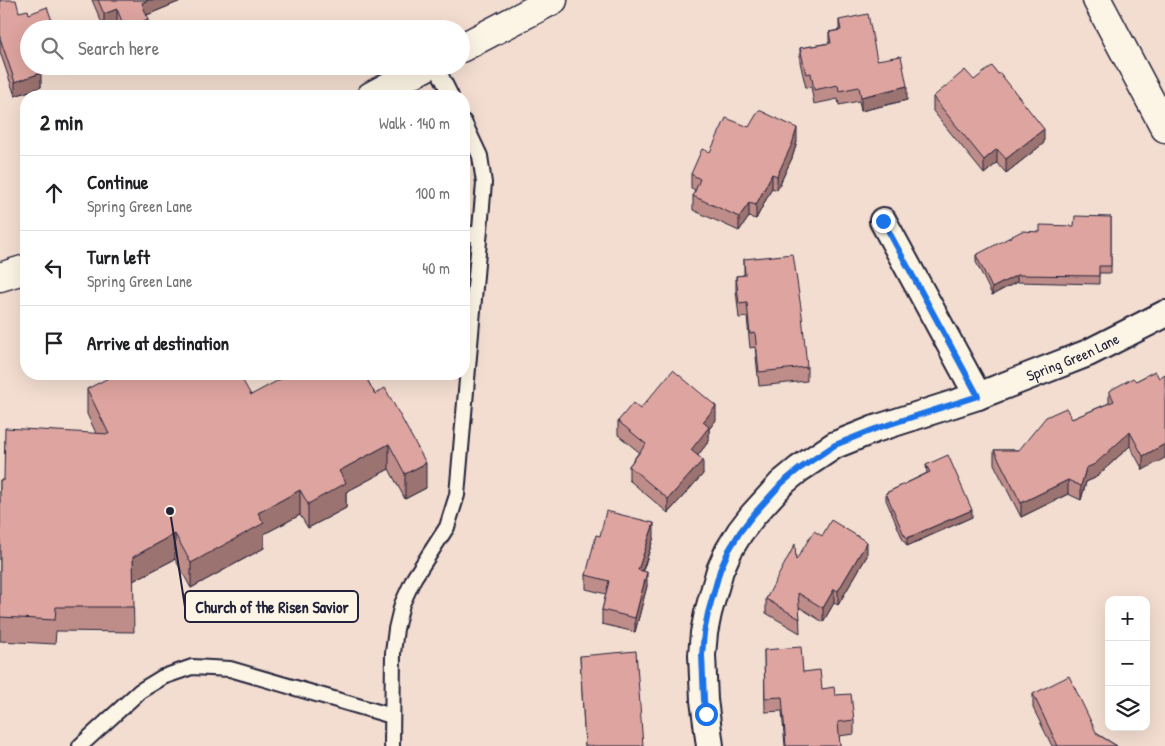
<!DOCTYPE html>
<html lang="en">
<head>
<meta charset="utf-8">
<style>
	body { margin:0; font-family:"Patrick Hand",sans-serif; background:#f6f6f6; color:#202124 }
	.controls { position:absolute; right:15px; bottom:15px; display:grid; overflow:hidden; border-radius:10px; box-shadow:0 5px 20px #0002 }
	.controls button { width:45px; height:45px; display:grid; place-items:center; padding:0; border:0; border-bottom:1px solid #e0e0e0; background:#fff; color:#202124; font:25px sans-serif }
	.stop { position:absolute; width:15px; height:15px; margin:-11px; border:4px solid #1a73e8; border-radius:50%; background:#fff }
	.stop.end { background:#1a73e8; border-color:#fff; box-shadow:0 1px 5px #0008 }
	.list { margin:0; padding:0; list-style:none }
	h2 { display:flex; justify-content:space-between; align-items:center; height:65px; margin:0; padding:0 20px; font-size:21px }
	h2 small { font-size:16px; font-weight:400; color:#757577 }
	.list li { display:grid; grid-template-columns:32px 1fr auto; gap:15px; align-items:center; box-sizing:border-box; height:75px; padding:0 20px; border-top:1px solid #e0e0e0 }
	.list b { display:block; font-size:19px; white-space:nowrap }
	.list p { margin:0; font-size:16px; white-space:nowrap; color:#757577 }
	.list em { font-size:16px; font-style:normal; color:#757577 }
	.icon { flex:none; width:28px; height:28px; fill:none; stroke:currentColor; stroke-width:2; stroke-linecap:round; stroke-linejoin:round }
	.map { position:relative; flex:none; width:1165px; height:746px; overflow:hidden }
	.search { position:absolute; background:#fff; box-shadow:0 5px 20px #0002; left:20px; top:20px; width:450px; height:55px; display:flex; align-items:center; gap:12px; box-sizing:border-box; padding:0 18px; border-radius:28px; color:#757577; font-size:19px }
	.panel { position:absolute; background:#fff; box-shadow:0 5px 20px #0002; left:20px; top:90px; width:450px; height:290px; border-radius:20px }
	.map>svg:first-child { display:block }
</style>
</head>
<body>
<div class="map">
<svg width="1165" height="746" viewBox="0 0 1165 746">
	<rect width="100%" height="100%" fill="#f3ddd0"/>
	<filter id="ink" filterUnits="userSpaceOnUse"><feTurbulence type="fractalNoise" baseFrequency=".02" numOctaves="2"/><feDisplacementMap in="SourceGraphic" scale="10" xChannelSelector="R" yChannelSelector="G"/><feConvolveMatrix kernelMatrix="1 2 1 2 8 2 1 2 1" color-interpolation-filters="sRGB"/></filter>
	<g filter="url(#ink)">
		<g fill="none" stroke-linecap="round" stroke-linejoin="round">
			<defs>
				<g id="lane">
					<polyline points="436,66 451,96"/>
					<polyline points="464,233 479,235"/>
					<polyline points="80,746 140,691 163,677 192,667 230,669 392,716"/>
					<polyline points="392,746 393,653 396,629 402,604 414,578 447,527 457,495 484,183 480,156 464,122"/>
				</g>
				<g id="street">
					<polyline points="883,221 978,396"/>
					<path id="s1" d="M 710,746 L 704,700 L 702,655 L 704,633 L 708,613 L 720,570 L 729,550 L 740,532 L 753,515 L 782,483 L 799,469 L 835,445 L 875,429 L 978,396 L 1088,353 L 1165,314"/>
				</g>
				<g id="secondary">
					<polyline points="1097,0 1165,128"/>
					<polyline points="461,48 553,0"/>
					<polyline points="371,96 427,66"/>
					<polyline points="0,277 26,269"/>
				</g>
			</defs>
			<use href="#lane" stroke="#22223b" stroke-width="18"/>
			<use href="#street" stroke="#22223b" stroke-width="30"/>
			<use href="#secondary" stroke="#22223b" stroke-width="31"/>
			<use href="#lane" stroke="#fcf5e5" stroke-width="14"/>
			<use href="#street" stroke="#fcf5e5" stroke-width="26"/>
			<use href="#secondary" stroke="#fcf5e5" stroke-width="28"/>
		</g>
		<g fill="#bf8d89" stroke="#22223b">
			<polygon points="0,0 19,12 40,70 41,87 15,96 0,52"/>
			<polygon points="92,0 183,0 147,15 148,29 120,29 117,23 104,28"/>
			<polygon points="839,20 877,60 907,100 861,111 859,101 839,105 838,99 814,104 811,87 806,88 800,62 800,48 829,43 829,32 839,30"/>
			<polygon points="974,80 1044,143 1006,173 997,163 984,174 933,111 933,97"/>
			<polygon points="749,127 797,142 792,158 777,190 772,188 756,219 749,217 739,231 693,210 693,196 695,190 691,188 691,174 710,152"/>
			<polygon points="1111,217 1111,273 1099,273 1099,284 1017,282 992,295 976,262 976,255 1040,232 1074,226"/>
			<polygon points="744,259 807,367 807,381 759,386 755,347 750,348 747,317 739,318 736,290 736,276 744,275"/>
			<polygon points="1155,371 1143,470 1130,446 1095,478 1086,482 1081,500 1068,494 1021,517 994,464 994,450 1019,450 1072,419 1109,403 1109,391 1136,381"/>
			<polygon points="364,374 426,488 405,499 389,469 346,492 346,508 308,528 300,515 264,534 264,548 191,588 175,559 133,581 134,632 56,631 55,644 0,641 0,480 4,480 96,433 87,414 87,389 251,395"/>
			<polygon points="640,409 716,420 709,429 709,441 698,455 703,474 668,513 629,480 629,466 639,452 618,435 618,421"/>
			<polygon points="926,465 972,517 907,546 905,542 904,542 886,500 886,493 927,473"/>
			<polygon points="600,536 654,537 643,571 647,586 635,632 602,624 602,610 606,594 586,589 586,575"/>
			<polygon points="822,536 867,556 838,605 834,603 823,622 799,607 800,633 766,613 766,599 796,560"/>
			<polygon points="764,650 803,672 822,689 835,695 854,720 854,734 839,736 840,746 785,746 782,711 765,712"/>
			<polygon points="580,656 643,746 585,746"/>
			<polygon points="1033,694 1117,746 1052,746 1033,708"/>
		</g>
		<g fill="#9b736f" stroke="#22223b">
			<polygon points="148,0 183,0 142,17 142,3"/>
			<polygon points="117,9 117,23 104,28 104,14"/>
			<polygon points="148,19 148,29 125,29"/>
			<polygon points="35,66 50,66 35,71"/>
			<polygon points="41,73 41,87 15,96 15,82"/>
			<polygon points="907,86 907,100 861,111 861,97"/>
			<polygon points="797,128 797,142 792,158 777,190 777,176"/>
			<polygon points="1044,129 1044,143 1006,173 1006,159"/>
			<polygon points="997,149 997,163 984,174 984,160"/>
			<polygon points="772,174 772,188 756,219 756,205"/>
			<polygon points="749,203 749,217 739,231 739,217"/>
			<polygon points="1017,275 1017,282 992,295 992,288"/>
			<polygon points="716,406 716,420 709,429 709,441 691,464 691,450 703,422"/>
			<polygon points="1130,432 1130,446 1095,478 1086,482 1081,500 1081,486 1086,468"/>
			<polygon points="389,444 389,469 346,492 346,508 308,528 308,504 339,471"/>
			<polygon points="1165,444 1165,458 1143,470 1143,456"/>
			<polygon points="703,460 703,474 668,513 668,499"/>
			<polygon points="426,463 426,488 405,499 405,474"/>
			<polygon points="1068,480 1068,494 1021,517 1021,503"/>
			<polygon points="300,490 300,515 264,534 264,548 191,588 191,563 258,513"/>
			<polygon points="972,510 972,517 907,546 907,538"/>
			<polygon points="654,523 654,537 638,584 638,570"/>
			<polygon points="175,534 175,559 133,581 133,557"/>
			<polygon points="867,542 867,556 838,605 838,591"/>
			<polygon points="647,572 647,586 635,632 635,618"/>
			<polygon points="834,589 834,603 823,622 823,608"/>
		</g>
		<g fill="#dea49f" stroke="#22223b">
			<polygon points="0,0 16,0 19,12 28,10 29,14 47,7 55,29 29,29 29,66 38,66 41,73 15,82 0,38"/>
			<polygon points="98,0 148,0 142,3 148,19 125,29 117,9 104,14"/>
			<polygon points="868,14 877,60 901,56 907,86 861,97 859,87 839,91 838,85 814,90 811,73 806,74 800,48 831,43 829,32 841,30 839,20"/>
			<polygon points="992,66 998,74 1000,73 1044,129 1006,159 997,149 984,160 933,97 965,70 974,80"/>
			<polygon points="759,110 797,128 792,144 777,176 772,174 756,205 749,203 739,217 693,196 700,179 691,174 702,149 710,152 726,118 749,127"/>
			<polygon points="1075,216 1111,217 1111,266 1099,266 1099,276 1017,275 992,288 976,255 1022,231 1040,232 1040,225 1074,226"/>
			<polygon points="793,254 802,315 807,367 759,372 755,333 750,334 747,303 739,304 736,276 745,275 744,259"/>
			<polygon points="673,370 716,406 703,422 709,427 691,450 703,460 668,499 629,466 646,444 618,421 633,403 640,409"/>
			<polygon points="1155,371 1159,378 1165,374 1165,444 1143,456 1130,432 1095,464 1086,468 1081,486 1068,480 1021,503 994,450 1019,450 1046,417 1066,408 1072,419 1114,401 1109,391 1133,378 1136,381"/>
			<polygon points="116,374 239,374 251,395 290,374 364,374 375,394 385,388 426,463 405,474 389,444 339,471 346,483 308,504 300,490 258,513 264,523 191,563 175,534 133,557 134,607 56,607 55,620 0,617 0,480 4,480 5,428 109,434 87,389"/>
			<polygon points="948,455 972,510 907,538 905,535 904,535 886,493 930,472 926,465"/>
			<polygon points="606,511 654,523 638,570 647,572 635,618 602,610 609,581 586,575 596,535 600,536"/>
			<polygon points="831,520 867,542 838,591 834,589 823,608 798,593 800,619 766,599 795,544 796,560 814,531 822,536"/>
			<polygon points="801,647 803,672 820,670 822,689 834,687 835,695 851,694 854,720 838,722 840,746 786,746 782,697 765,698 764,650"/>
			<polygon points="636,651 643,746 585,746 580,656"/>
			<polygon points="1069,676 1097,734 1117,746 1058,746 1033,694"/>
		</g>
	</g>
	<g fill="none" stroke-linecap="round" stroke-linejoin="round" filter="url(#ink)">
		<polyline stroke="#1a73e8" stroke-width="6" points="706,714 704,700 702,655 704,633 708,613 720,570 729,550 740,532 753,515 782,483 799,469 835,445 875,429 978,396 883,221"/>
	</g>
	<g text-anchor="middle" stroke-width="4" stroke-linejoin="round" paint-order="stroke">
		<g font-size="15" fill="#22223b" stroke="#fcf5e5">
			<text dy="5" stroke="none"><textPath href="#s1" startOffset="605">Spring Green Lane</textPath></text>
		</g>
	</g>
	<path fill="none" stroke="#22223b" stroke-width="2" d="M170 511L185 607"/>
	<circle fill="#22223b" stroke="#fcf5e5" stroke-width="2" cx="170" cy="511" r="5"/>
	<rect fill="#fcf5e5" stroke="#22223b" stroke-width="2" x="185" y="591" width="173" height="31" rx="5"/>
	<g font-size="16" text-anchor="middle" font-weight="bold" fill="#22223b">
		<text x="272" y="613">Church of the Risen Savior</text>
	</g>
</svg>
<div class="controls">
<button>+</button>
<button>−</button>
<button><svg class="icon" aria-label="layers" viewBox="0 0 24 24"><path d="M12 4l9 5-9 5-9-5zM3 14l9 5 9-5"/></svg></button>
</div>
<div class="stop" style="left:706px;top:714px"></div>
<div class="stop end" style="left:883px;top:221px"></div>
<div class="search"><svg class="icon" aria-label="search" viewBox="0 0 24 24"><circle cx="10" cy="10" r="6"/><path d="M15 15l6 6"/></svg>Search here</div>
<section class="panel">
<h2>2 min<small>Walk · 140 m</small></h2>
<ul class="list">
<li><svg class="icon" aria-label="ahead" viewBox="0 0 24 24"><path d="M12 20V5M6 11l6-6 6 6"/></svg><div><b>Continue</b><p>Spring Green Lane</p></div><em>100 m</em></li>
<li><svg class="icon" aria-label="left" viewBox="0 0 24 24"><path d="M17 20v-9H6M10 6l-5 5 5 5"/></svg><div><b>Turn left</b><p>Spring Green Lane</p></div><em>40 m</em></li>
<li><svg class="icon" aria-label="arrive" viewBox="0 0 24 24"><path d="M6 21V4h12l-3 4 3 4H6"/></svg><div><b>Arrive at destination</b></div></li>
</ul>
</section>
</div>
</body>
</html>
